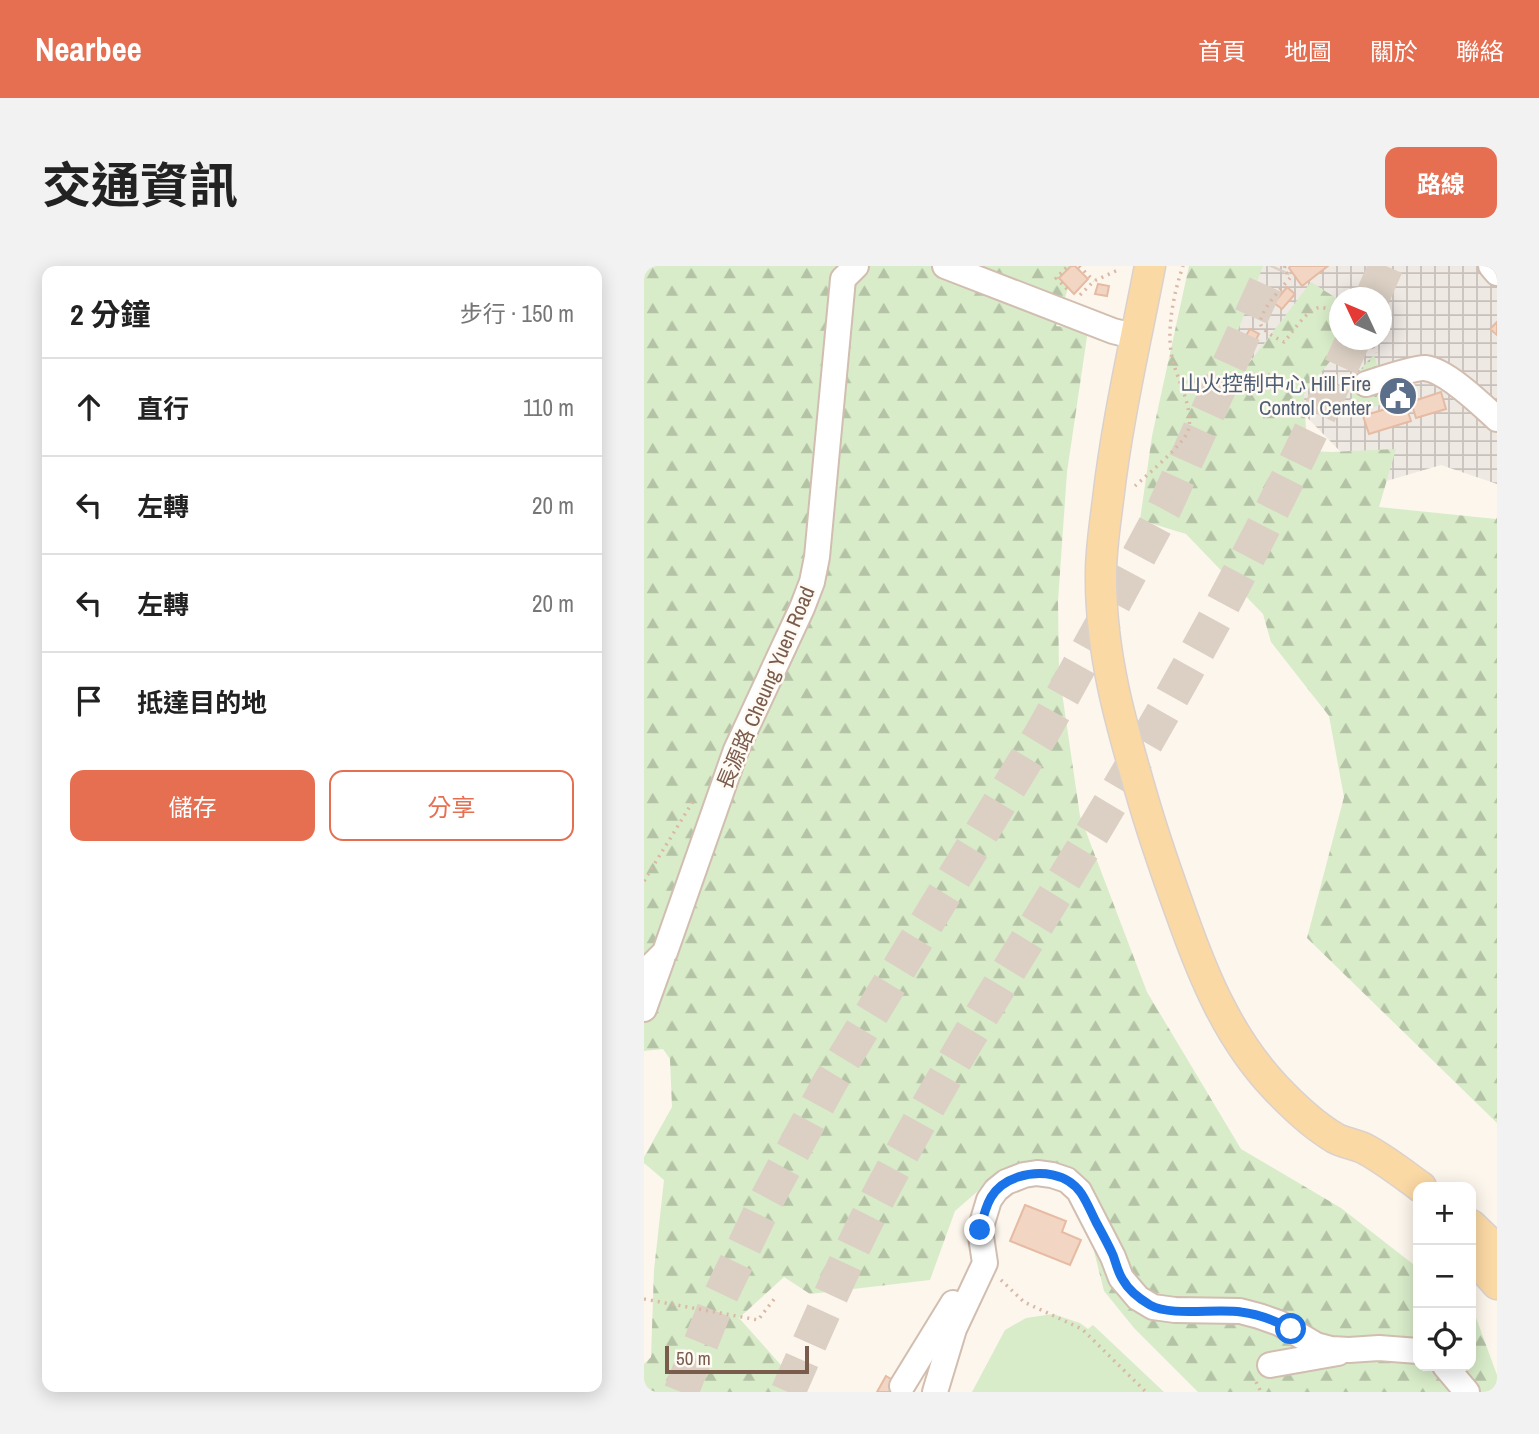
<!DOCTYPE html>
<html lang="zh-TW">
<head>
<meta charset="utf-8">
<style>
	body { margin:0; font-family:"Archivo Narrow","Noto Sans TC",sans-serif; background:#f2f2f2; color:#222 }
	.controls { position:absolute; right:21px; bottom:21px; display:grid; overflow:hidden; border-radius:14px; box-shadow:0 4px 18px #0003 }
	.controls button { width:63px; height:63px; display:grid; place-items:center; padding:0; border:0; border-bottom:2px solid #e0e0e0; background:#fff; color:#222; font:35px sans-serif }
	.compass { position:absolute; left:685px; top:21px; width:63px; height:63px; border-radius:50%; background:#fff; box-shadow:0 4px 18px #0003; rotate:314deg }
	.scale { position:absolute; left:21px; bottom:18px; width:144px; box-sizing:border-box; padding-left:7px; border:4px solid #7a5c4d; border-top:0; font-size:19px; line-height:24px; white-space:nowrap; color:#7a5c4d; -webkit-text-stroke:5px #fffaf3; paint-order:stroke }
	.stop { position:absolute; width:21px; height:21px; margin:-16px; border:5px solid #1a73e8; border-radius:50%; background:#fff }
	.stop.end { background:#1a73e8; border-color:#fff; box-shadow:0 2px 7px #0008 }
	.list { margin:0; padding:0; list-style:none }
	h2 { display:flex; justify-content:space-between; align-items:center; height:91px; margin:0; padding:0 28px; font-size:30px }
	h2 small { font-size:23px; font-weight:400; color:#767676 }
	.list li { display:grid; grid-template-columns:46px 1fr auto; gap:21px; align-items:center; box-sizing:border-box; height:98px; padding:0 28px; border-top:2px solid #e0e0e0 }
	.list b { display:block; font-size:26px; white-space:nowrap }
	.list em { font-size:23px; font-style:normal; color:#767676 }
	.actions { display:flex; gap:14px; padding:21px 28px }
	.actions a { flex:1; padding:16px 0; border:2px solid #e76f51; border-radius:14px; text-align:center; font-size:24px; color:#e76f51 }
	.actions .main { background:#e76f51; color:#fff }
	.icon { flex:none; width:38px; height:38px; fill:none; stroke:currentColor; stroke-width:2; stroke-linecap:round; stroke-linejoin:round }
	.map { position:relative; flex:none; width:853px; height:1126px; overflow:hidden; border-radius:14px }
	header { display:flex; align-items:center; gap:42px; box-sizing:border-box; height:98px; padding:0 35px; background:#e76f51; color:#fff }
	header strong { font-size:33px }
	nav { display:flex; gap:38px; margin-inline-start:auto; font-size:24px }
	.intro { display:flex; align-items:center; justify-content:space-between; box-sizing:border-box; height:168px; padding:0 42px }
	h1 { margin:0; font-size:49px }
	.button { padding:18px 32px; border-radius:14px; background:#e76f51; color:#fff; font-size:24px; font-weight:700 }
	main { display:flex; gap:42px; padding:0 42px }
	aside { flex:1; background:#fff; border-radius:14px; box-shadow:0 4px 18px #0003 }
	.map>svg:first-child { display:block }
</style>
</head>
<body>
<header>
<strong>Nearbee</strong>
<nav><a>首頁</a><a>地圖</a><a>關於</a><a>聯絡</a></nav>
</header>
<div class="intro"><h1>交通資訊</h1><a class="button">路線</a></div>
<main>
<aside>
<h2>2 分鐘<small>步行 · 150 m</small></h2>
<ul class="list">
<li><svg class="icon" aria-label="ahead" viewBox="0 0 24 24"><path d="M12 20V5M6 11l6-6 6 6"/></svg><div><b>直行</b></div><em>110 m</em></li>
<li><svg class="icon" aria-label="left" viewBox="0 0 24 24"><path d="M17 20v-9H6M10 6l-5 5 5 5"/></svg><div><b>左轉</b></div><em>20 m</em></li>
<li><svg class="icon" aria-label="left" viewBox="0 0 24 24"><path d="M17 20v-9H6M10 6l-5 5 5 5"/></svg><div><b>左轉</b></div><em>20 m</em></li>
<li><svg class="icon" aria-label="arrive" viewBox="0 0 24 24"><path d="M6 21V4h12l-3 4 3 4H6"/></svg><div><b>抵達目的地</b></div></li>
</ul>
<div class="actions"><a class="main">儲存</a><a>分享</a></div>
</aside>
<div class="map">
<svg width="853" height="1126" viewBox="0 0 853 1126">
	<defs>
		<pattern id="industrial-grid" width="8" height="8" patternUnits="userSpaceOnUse" patternTransform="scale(1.75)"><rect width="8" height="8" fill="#efe9e4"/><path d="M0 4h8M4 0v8" fill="none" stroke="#c7c0bb"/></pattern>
		<pattern id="grass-dots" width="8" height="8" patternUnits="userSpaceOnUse" patternTransform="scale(1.75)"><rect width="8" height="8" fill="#d8ecc9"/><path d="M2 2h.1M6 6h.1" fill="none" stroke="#b4c2a5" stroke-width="1.8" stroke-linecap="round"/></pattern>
		<pattern id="forest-firs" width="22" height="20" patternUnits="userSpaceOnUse" patternTransform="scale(1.75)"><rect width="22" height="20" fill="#d8ecc9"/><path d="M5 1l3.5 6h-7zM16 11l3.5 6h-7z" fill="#b4c2a5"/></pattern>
	</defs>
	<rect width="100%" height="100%" fill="#fdf6ec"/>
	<path fill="url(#industrial-grid)" fill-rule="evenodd" d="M 576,0 L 853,0 L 853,218 L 797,199 L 729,219 L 566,52 ZM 696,32 L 738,32 L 738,74 L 696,74 Z"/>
	<path fill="url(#grass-dots)" d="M 730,89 L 745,136 L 711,147 C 703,121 712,106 730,89 Z"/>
	<g fill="url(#forest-firs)">
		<polygon points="0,0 431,0 412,60 444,64 423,206 414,335 415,406 436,550 503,726 597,883 697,942 774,1002 774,1100 827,1100 827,1044 830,1046 853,1109 853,1126 554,1126 490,1062 460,1025 450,985 448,960 434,936 422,901 380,895 349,912 311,945 286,1014 166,1028 140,1011 95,1052 161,1126 0,1126 0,1098 7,1091 10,1004 20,914 0,897 0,891 28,841 26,793 19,783 0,785"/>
		<polygon points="545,0 619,0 588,80 605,97 667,16 695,34 696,74 720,74 695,84 660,128 662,163 670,185 687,186 752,183 735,241 852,253 853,251 853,857 663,672 700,531 685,450 627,376 619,348 542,268 496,254 508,170"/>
	</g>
	<polygon fill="#d8ecc9" points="409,1048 436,1057 444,1063 449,1059 520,1126 328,1126 361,1064 382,1052"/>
	<g fill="#f3d5c3" stroke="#e6bba3" stroke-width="2">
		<polygon points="427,0 431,0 444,13 430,28 415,12"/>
		<polygon points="646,0 684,0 658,20 645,2"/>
		<polygon points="454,18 465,20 463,30 451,28"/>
		<polygon points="643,21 651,28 638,43 630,37"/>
		<polygon points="853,56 853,69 846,63"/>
		<polygon points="606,63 615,68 608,81 598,76"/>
		<polygon points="797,126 802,143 772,152 767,136"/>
		<polygon points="761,137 767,155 725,168 719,150"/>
		<polygon points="381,939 422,955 418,966 437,974 426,999 366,975"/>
		<polygon points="242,1110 269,1126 233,1126"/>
	</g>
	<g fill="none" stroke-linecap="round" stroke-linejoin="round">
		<g stroke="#dcd0c4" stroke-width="35" stroke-dasharray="35 18" stroke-linecap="butt">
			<polyline points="728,32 742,0"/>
			<polyline points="37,1126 73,1037 123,933 186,816 398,467 459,357 520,243 630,0"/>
			<path d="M 144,1126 C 174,1058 203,990 238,924 C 309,790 392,662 470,531 C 558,382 639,231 709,74"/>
		</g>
		<defs>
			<g id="minor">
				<polyline points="301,0 469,65 493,71"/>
				<polyline points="847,0 853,7"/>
				<path d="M 722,118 C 734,114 772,101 781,102 C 802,104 838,139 853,153"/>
				<polyline points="0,707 21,686 92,484 158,342 168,316 173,291 199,13 212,0"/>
				<polyline points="0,743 18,693"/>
				<polyline points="626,1099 694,1087"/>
				<polyline points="801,1100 823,1126"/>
				<polyline points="258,1120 309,1037"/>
				<polyline points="291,1126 310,1063 341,997 336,964 345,934 352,924 362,916 380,909 393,907 408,909 423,914 435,925 469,991 477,1012 494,1032 509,1041 531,1044 596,1045 615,1050 635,1057 672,1079 687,1083 705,1084 735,1082 774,1085"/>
			</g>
			<g id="major">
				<path d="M 506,0 C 491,78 473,155 464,234 C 461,258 457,283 457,307 C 456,389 478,462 501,540 C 512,577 525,614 538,650 C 560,712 585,772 631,821 C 648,839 669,859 691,872 C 700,877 711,878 721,883 C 740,893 759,908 777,921"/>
				<polyline points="827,959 853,984"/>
				<polyline points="827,988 853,1018"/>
			</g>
		</defs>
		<use href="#minor" stroke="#d1beb0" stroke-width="28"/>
		<use href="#major" stroke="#dad1cd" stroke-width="33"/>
		<g stroke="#d9b8a5" stroke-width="3.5" stroke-dasharray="2 5" stroke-linecap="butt">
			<polyline points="435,0 450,15"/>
			<path d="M 641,0 L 640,3 L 646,12 C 639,20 612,49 617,59 C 621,67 633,72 640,76 C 648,67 661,46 673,42 C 680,40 689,45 696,48"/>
			<polyline points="423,23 412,12 424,0"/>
			<polyline points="436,29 450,15 474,4"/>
			<polyline points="726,74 732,87"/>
			<path d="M 491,220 C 504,208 539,179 544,165 C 551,144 532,112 528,91 C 522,64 530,26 539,0"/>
			<polyline points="0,615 51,532"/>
			<polyline points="357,1014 380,1036 438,1063 502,1126"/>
			<polyline points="0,1033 114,1054 131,1032"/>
			<polyline points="612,1116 617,1126"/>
		</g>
		<use href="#minor" stroke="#fff" stroke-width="24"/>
		<use href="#major" stroke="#fbd9a5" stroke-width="30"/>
	</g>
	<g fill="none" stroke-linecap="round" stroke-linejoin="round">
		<path stroke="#1a73e8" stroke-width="9" d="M 336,964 C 342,938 347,920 374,911 C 396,904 423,907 437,927 C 443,936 447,946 452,956 C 458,967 464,978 469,989 C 472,997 474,1007 479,1014 C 485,1025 496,1033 506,1039 C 527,1051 572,1042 597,1046 C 614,1048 632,1055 647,1063"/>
	</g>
	<defs>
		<symbol id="civic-disc" viewBox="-11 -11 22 22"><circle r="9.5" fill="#5c6f8a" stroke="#fffaf3"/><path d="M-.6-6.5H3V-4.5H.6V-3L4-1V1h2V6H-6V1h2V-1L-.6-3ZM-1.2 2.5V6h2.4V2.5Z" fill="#fff"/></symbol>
	</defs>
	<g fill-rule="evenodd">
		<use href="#civic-disc" x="732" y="108" width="44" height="44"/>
	</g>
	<g text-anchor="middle" stroke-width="5" stroke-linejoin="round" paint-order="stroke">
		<g font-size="21" fill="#4e5e75" stroke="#fffaf3" text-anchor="end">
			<text x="727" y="125">山火控制中心 Hill Fire<tspan x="727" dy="24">Control Center</tspan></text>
		</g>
		<g font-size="21" fill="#7a5c4d" stroke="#fffaf3">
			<text transform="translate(122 422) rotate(-67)" y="7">長源路 Cheung Yuen Road</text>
		</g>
	</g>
</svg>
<div class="controls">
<button>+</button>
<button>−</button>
<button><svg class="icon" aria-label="locate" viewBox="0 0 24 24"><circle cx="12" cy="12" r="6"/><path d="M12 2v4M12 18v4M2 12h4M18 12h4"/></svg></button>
</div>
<svg class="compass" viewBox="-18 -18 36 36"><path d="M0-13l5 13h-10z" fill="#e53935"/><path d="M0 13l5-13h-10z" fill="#767676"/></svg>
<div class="scale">50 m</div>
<div class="stop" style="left:647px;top:1063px"></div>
<div class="stop end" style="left:336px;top:964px"></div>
</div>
</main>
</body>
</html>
